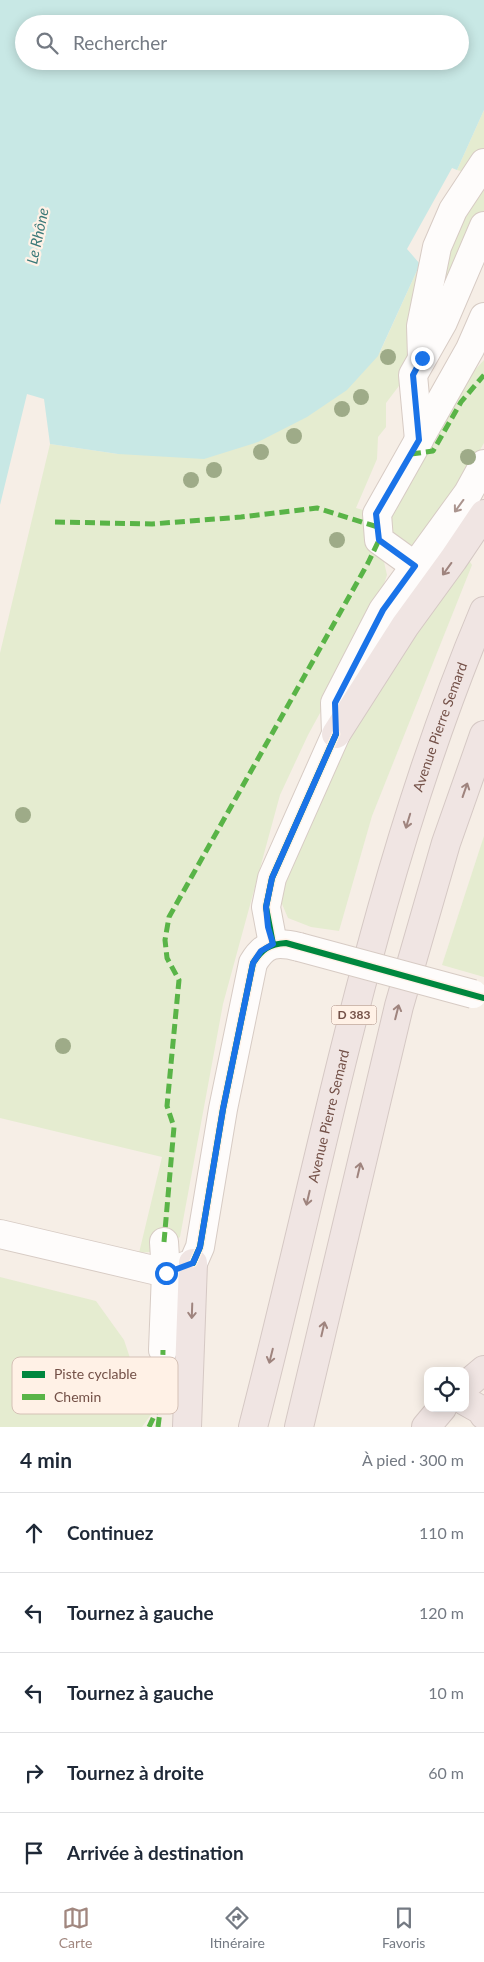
<!DOCTYPE html>
<html lang="fr">
<head>
<meta charset="utf-8">
<style>
	body { margin:0; font-family:Lato,sans-serif; background:#f6f6f7; color:#1f2937 }
	.controls { position:absolute; right:15px; bottom:15px; display:grid; overflow:hidden; border-radius:10px; box-shadow:0 2px 12px #0003 }
	.controls button { width:45px; height:45px; display:grid; place-items:center; padding:0; border:0; border-bottom:1px solid #e0e1e3; background:#fff; color:#1f2937; font:25px sans-serif }
	.stop { position:absolute; width:15px; height:15px; margin:-11px; border:4px solid #1a73e8; border-radius:50%; background:#fff }
	.stop.end { background:#1a73e8; border-color:#fff; box-shadow:0 1px 5px #0008 }
	.list { margin:0; padding:0; list-style:none }
	h2 { display:flex; justify-content:space-between; align-items:center; height:65px; margin:0; padding:0 20px; font-size:21px }
	h2 small { font-size:16px; font-weight:400; color:#747a83 }
	.list li { display:grid; grid-template-columns:32px 1fr auto; gap:15px; align-items:center; box-sizing:border-box; height:80px; padding:0 20px; border-top:1px solid #e0e1e3 }
	.list b { display:block; font-size:19px; white-space:nowrap }
	.list em { font-size:16px; font-style:normal; color:#747a83 }
	.icon { flex:none; width:28px; height:28px; fill:none; stroke:currentColor; stroke-width:2; stroke-linecap:round; stroke-linejoin:round }
	.map { position:relative; flex:none; width:484px; height:1427px; overflow:hidden }
	.search { position:absolute; background:#fff; box-shadow:0 2px 12px #0003; left:15px; right:15px; top:15px; height:55px; display:flex; align-items:center; gap:12px; box-sizing:border-box; padding:0 18px; border-radius:28px; color:#747a83; font-size:19px }
	.sheet { height:465px; background:#fff }
	nav { display:flex; justify-content:space-around; align-items:center; box-sizing:border-box; height:70px; border-top:1px solid #e0e1e3; background:#fff; font-size:14px; color:#747a83 }
	nav a { display:grid; justify-items:center; gap:2px }
	nav .on { color:#a1877f }
	.map>svg:first-child { display:block }
</style>
</head>
<body>
<div class="map">
<svg width="484" height="1427" viewBox="0 0 484 1427">
	<rect width="100%" height="100%" fill="#f6eee6"/>
	<g fill="#e5ecd0">
		<polygon points="484,110 484,177 457,170"/>
		<polygon points="484,177 484,254 408,374 386,403 386,427 378,437 377,459 356,508 377,514 379,540 387,575 373,616 308,735 280,795 223,1004 180,1237 160,1251 139,1253 162,1157 0,1118 0,653 50,444 118,454 380,352 420,264"/>
		<polygon points="484,360 484,443 456,491 419,547 389,540 389,510 463,383"/>
		<polygon points="468,559 472,565 372,816 339,931 311,927 288,918 279,897 304,828 366,703"/>
		<polygon points="484,836 484,977 442,965"/>
		<polygon points="0,1277 96,1301 124,1340 132,1364 162,1399 142,1427 0,1427"/>
	</g>
	<path fill="#c8e8e5" fill-rule="evenodd" d="M 0,0 L 484,0 L 484,110 L 457,170 L 452,168 L 407,249 L 420,264 L 378,356 L 347,390 L 307,417 L 258,442 L 204,459 L 118,454 L 50,444 L 44,399 L 27,394 L 0,505 ZM 24,24 L 460,24 L 460,61 L 24,61 Z"/>
	<g fill="none" stroke-linecap="round" stroke-linejoin="round">
		<defs>
			<g id="minor">
				<polyline points="422,357 421,326 437,247 453,210 484,163"/>
				<polyline points="419,440 413,375 443,322 484,226"/>
				<polyline points="415,566 379,540 377,514 470,349 484,317"/>
				<polyline points="273,944 266,907 272,878 336,734 335,703 383,610 468,493 484,464"/>
				<path d="M 0,1234 L 166,1273 L 193,1263 L 200,1247 L 223,1109 L 253,963 C 265,943 276,941 299,947"/>
				<polyline points="163,1350 166,1273 164,1242"/>
			</g>
			<g id="highway">
				<polyline points="336,734 405,626 453,560 484,514"/>
				<polyline points="465,1386 484,1370"/>
				<polyline points="465,1401 481,1410 484,1415"/>
				<polyline points="187,1427 193,1263"/>
				<path id="s1" d="M 253,1427 C 324,1153 373,874 484,611"/>
				<polyline points="299,1427 399,1006 446,843 484,735"/>
				<polyline points="426,1427 442,1408"/>
			</g>
		</defs>
		<use href="#minor" stroke="#d7cbc4" stroke-width="30"/>
		<use href="#highway" stroke="#d5c8c4" stroke-width="30"/>
		<use href="#minor" stroke="#fefcfb" stroke-width="28"/>
		<use href="#highway" stroke="#f0e5e3" stroke-width="28"/>
		<defs>
			<polyline id="minor-bridge" points="299,947 473,994"/>
		</defs>
		<use href="#minor-bridge" stroke="#d7cbc4" stroke-width="30" stroke-linecap="butt"/>
		<use href="#minor-bridge" stroke="#fefcfb" stroke-width="28"/>
		<g stroke="#59b447" stroke-width="5" stroke-dasharray="10 5" stroke-linecap="butt">
			<polyline points="411,454 433,451 461,402 484,375"/>
			<polyline points="55,522 152,524 241,517 317,508 378,527"/>
			<polyline points="164,1242 174,1127 167,1106 179,980 167,958 165,940 169,917 368,563 379,540"/>
			<polyline points="149,1427 162,1399 163,1350"/>
			<polyline points="158,1427 160,1411"/>
		</g>
		<defs>
			<g id="cycleway">
				<polyline points="273,944 266,907 272,878 336,734"/>
				<path d="M 193,1263 L 200,1247 L 223,1109 L 253,963 C 262,949 269,944 286,943 L 484,998"/>
			</g>
		</defs>
		<use href="#cycleway" stroke="#fff1e6" stroke-width="9"/>
		<use href="#cycleway" stroke="#00873e" stroke-width="6"/>
	</g>
	<g fill="#9eab88">
		<circle cx="388" cy="357" r="8"/>
		<circle cx="361" cy="397" r="8"/>
		<circle cx="342" cy="409" r="8"/>
		<circle cx="294" cy="436" r="8"/>
		<circle cx="261" cy="452" r="8"/>
		<circle cx="468" cy="457" r="8"/>
		<circle cx="214" cy="470" r="8"/>
		<circle cx="191" cy="480" r="8"/>
		<circle cx="337" cy="540" r="8"/>
		<circle cx="23" cy="815" r="8"/>
		<circle cx="63" cy="1046" r="8"/>
	</g>
	<defs><path id="oneway-shaft" d="M-6 0H5M1.5-3L5.5 0L1.5 3" fill="none" stroke-width="1.6" stroke-linecap="round" stroke-linejoin="round" transform="scale(1.25)"/></defs>
	<use stroke="#ab958f" href="#oneway-shaft" transform="translate(459 506) rotate(126)"/>
	<g stroke="#9f847e">
		<use href="#oneway-shaft" transform="translate(447 569) rotate(126)"/>
		<use href="#oneway-shaft" transform="translate(465 790) rotate(-71)"/>
		<use href="#oneway-shaft" transform="translate(408 821) rotate(107)"/>
		<use href="#oneway-shaft" transform="translate(397 1012) rotate(-76)"/>
		<use href="#oneway-shaft" transform="translate(359 1170) rotate(-77)"/>
		<use href="#oneway-shaft" transform="translate(308 1198) rotate(103)"/>
		<use href="#oneway-shaft" transform="translate(192 1311) rotate(92)"/>
		<use href="#oneway-shaft" transform="translate(323 1329) rotate(-77)"/>
		<use href="#oneway-shaft" transform="translate(271 1356) rotate(104)"/>
	</g>
	<g fill="none" stroke-linecap="round" stroke-linejoin="round">
		<polyline stroke="#1a73e8" stroke-width="6" points="166,1273 193,1263 200,1247 223,1109 253,963 261,951 273,944 268,927 266,907 272,878 336,734 335,703 383,610 415,566 379,540 376,514 419,440 413,375 422,358"/>
	</g>
	<g text-anchor="middle" stroke-width="4.5" stroke-linejoin="round" paint-order="stroke">
		<rect fill="#fff1e6" stroke="#9d8077" stroke-width="1" x="331.5" y="1005.5" width="45" height="19" rx="4"/>
		<g font-size="12" font-weight="bold" fill="#735047">
			<text x="354" y="1019">D 383</text>
		</g>
		<g font-size="14" fill="#735047" stroke="#fff1e6">
			<text dy="5" stroke="none"><textPath href="#s1" startOffset="725">Avenue Pierre Semard</textPath></text>
			<text dy="5" stroke="none"><textPath href="#s1" startOffset="320">Avenue Pierre Semard</textPath></text>
		</g>
		<g font-size="15" font-style="italic" fill="#3b7979" stroke="#fff1e6">
			<text transform="translate(38 236) rotate(-78)" y="5">Le Rhône</text>
		</g>
	</g>
	<rect x="12" y="1357" width="166" height="57" rx="8" fill="#fff1e6" stroke="#d5c1b6" stroke-width="1"/>
	<rect x="22" y="1371" width="23" height="7" fill="#00873e"/>
	<rect x="22" y="1394" width="23" height="6" fill="#59b447"/>
	<g font-size="14" fill="#735047">
		<text x="54" y="1379">Piste cyclable</text>
		<text x="54" y="1402">Chemin</text>
	</g>
</svg>
<div class="controls">
<button><svg class="icon" aria-label="locate" viewBox="0 0 24 24"><circle cx="12" cy="12" r="6"/><path d="M12 2v4M12 18v4M2 12h4M18 12h4"/></svg></button>
</div>
<div class="stop" style="left:166px;top:1273px"></div>
<div class="stop end" style="left:422px;top:358px"></div>
<div class="search"><svg class="icon" aria-label="search" viewBox="0 0 24 24"><circle cx="10" cy="10" r="6"/><path d="M15 15l6 6"/></svg>Rechercher</div>
</div>
<section class="sheet">
<h2>4 min<small>À pied · 300 m</small></h2>
<ul class="list">
<li><svg class="icon" aria-label="ahead" viewBox="0 0 24 24"><path d="M12 20V5M6 11l6-6 6 6"/></svg><div><b>Continuez</b></div><em>110 m</em></li>
<li><svg class="icon" aria-label="left" viewBox="0 0 24 24"><path d="M17 20v-9H6M10 6l-5 5 5 5"/></svg><div><b>Tournez à gauche</b></div><em>120 m</em></li>
<li><svg class="icon" aria-label="left" viewBox="0 0 24 24"><path d="M17 20v-9H6M10 6l-5 5 5 5"/></svg><div><b>Tournez à gauche</b></div><em>10 m</em></li>
<li><svg class="icon" aria-label="right" viewBox="0 0 24 24"><path d="M7 20v-9h11M14 6l5 5-5 5"/></svg><div><b>Tournez à droite</b></div><em>60 m</em></li>
<li><svg class="icon" aria-label="arrive" viewBox="0 0 24 24"><path d="M6 21V4h12l-3 4 3 4H6"/></svg><div><b>Arrivée à destination</b></div></li>
</ul>
</section>
<nav>
<a class="on"><svg class="icon" aria-label="map" viewBox="0 0 24 24"><path d="M3 6l6-2 6 2 6-2v14l-6 2-6-2-6 2zM9 4v14M15 6v14"/></svg>Carte</a>
<a><svg class="icon" aria-label="directions" viewBox="0 0 24 24"><path d="M12 3l9 9-9 9-9-9zM9 14v-3h6M13 9l2 2-2 2"/></svg>Itinéraire</a>
<a><svg class="icon" aria-label="saved" viewBox="0 0 24 24"><path d="M7 4h10v16l-5-4-5 4z"/></svg>Favoris</a>
</nav>
</body>
</html>
